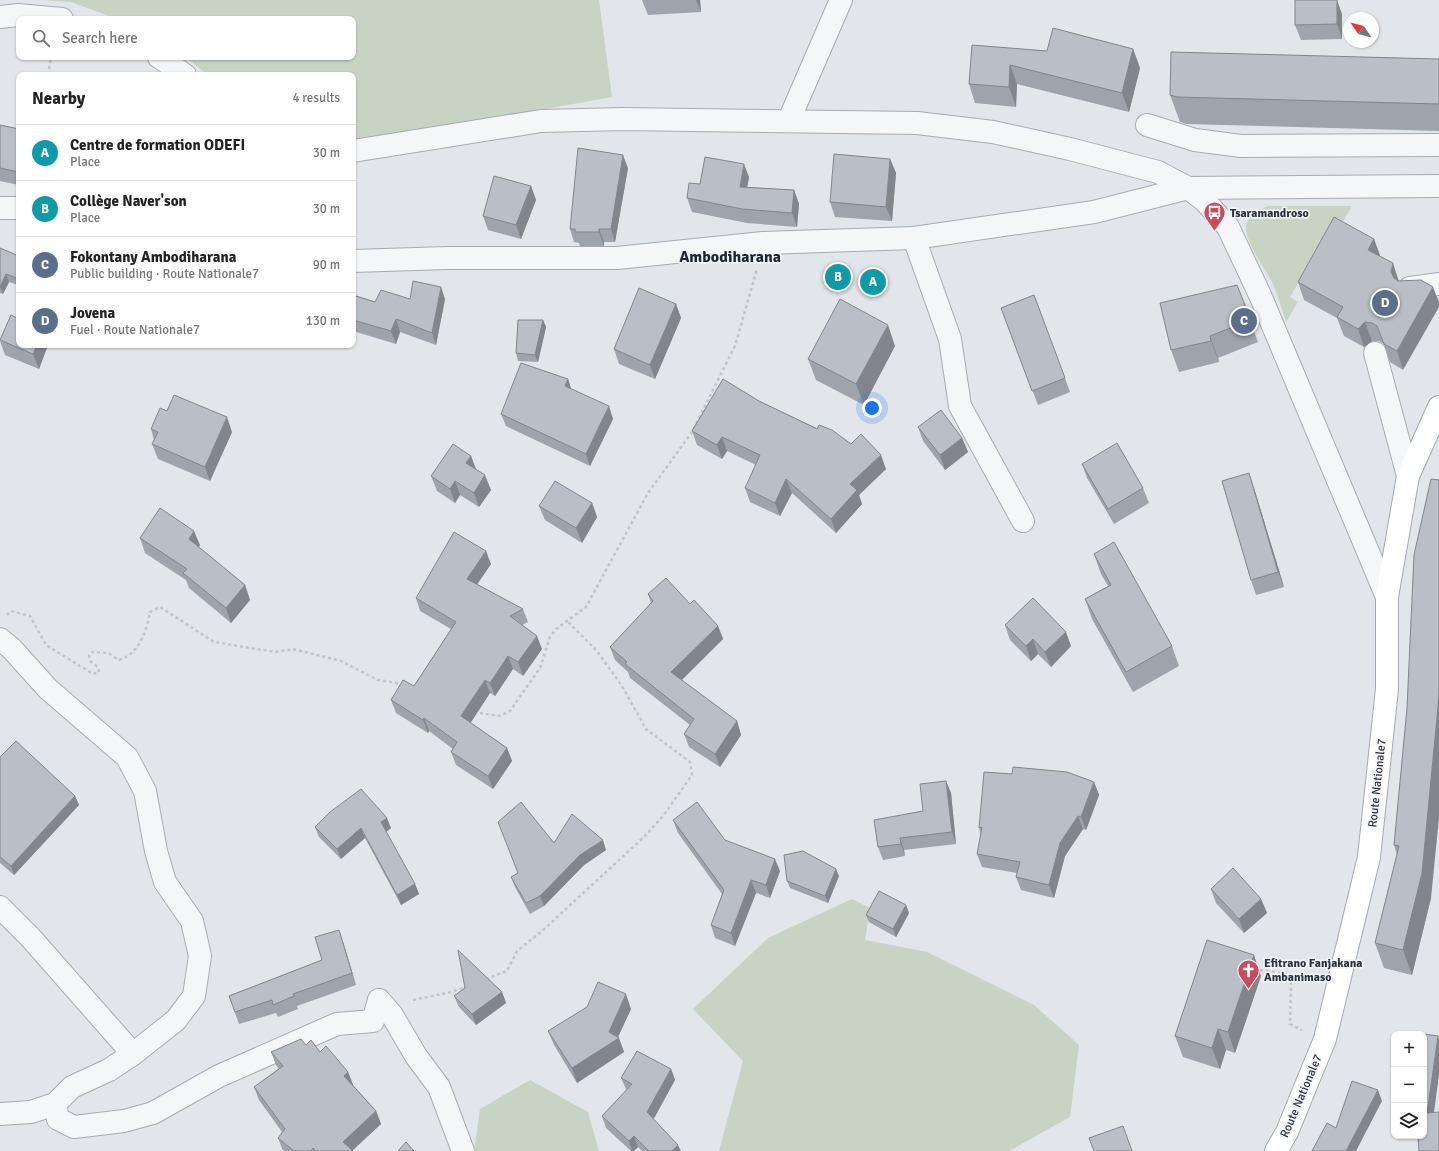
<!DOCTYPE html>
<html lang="en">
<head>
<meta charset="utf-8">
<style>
	body { margin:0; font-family:Signika,sans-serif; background:#f2f2f2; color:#222 }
	.controls { position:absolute; right:12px; bottom:12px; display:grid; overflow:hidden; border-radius:8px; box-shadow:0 1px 3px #0004 }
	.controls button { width:36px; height:36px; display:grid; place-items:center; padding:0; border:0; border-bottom:1px solid #e0e0e0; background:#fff; color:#222; font:20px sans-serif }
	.compass { position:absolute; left:1343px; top:12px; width:36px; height:36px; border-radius:50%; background:#fff; box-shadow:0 1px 3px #0004; rotate:305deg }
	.you { position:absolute; left:872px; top:408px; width:14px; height:14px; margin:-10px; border:3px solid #fff; border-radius:50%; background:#1a73e8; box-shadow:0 0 0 6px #1a73e833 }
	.badge { display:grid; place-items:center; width:26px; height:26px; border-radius:50%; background:#0f766e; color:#fff; font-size:13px; font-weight:700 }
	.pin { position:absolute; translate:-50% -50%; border:2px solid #fff; box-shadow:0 1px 4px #0006 }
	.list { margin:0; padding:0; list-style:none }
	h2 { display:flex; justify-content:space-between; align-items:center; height:52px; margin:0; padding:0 16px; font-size:17px }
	h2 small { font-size:13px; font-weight:400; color:#767676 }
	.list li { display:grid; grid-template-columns:26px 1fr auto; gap:12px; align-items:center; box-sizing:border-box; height:56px; padding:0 16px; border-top:1px solid #e0e0e0 }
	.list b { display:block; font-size:15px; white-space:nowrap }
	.list p { margin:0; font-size:13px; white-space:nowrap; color:#767676 }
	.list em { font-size:13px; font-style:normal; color:#767676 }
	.icon { flex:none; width:22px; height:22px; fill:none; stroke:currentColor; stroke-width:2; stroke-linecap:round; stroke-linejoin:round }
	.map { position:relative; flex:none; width:1439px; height:1151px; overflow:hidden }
	.search { position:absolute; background:#fff; box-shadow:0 1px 3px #0004; left:16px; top:16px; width:340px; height:44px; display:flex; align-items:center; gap:10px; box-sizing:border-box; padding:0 14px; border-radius:8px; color:#767676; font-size:15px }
	.panel { position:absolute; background:#fff; box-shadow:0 1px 3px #0004; left:16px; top:72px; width:340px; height:276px; border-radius:8px }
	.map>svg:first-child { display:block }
</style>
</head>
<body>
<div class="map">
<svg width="1439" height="1151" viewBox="0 0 1439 1151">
	<rect width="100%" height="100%" fill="#e2e5ea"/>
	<g fill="#c7d4c3">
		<polygon points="44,0 599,0 612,97 353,144 353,75 208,75 185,57 353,57 353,19 117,19 71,2"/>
		<path d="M 1269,206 L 1352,206 L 1339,228 L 1332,225 L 1290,297 L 1298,302 L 1286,322 C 1282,310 1278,296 1273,284 C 1266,270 1246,243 1246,228 C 1247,215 1259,209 1269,206 Z"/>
		<polygon points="852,899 870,908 865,940 927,952 1034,1005 1079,1045 1070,1117 1009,1151 719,1151 743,1061 693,1009 768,938"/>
		<polygon points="530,1080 588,1112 599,1151 474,1151 480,1109"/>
	</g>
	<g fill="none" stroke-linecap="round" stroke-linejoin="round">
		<defs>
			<g id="minor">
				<polyline points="0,17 18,15 62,19"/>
				<polyline points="159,57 185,75"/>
				<polyline points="789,120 841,0"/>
				<polyline points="1147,125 1195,140 1241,146 1439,145"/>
				<polyline points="353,151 541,121 623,119 917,123 993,132 1070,149 1158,172 1188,188 1205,201 1228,227 1260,295 1387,597"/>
				<polyline points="0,208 19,208"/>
				<polyline points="914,238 950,339 960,406 1023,521"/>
				<polyline points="353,261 447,258 617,258 763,243 914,238 1094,212 1188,188 1439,186"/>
				<polyline points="1410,288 1439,284"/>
				<polyline points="1375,353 1408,476"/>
				<polyline points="0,639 12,649 48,689 127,757 145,791 156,851 165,882 192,921 200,956 194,996 176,1020 133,1054 109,1070 72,1087 55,1104 31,1112 0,1114"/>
				<polyline points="0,907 30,937 133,1054"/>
				<polyline points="379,1000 392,1015 416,1056 439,1087 463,1151"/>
				<polyline points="55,1104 58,1119 74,1127 124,1121 153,1113 219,1076 337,1024 373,1021 379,1000"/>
			</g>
			<polyline id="major" points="1276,1151 1287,1132 1325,1039 1369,857 1387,689 1387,597 1408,476 1439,407"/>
		</defs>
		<use href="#minor" stroke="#a7acb4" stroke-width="24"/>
		<use href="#major" stroke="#a2a9b6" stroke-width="24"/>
		<g stroke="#c0c3c9" stroke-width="2.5" stroke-dasharray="3 3" stroke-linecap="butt">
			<polyline points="48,75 51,57"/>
			<path d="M 7,615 L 11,611 L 30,616 L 46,645 L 93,674 L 99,672 L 98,667 L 91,662 L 89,656 L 92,652 L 108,653 L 119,660 C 140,653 146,632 150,612 L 160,607 L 214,642 L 275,652 L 293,649 L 341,661 L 378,680 L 403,684"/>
			<polyline points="474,712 499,716 510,711 540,668 550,637 556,629 586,607 648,493 692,432 735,346 757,269"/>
			<polyline points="1260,970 1287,974 1291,983 1290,1024 1302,1030"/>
			<polyline points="486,979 507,971 517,951 542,931 644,837 663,816 692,775 690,762 646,729 622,686 597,651 567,621"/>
			<polyline points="413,1000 451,992 466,987"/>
		</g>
		<use href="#minor" stroke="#f5f6f8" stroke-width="22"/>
		<use href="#major" stroke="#fff" stroke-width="22"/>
	</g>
	<g fill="#9fa3ab">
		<polygon points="642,0 700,0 701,12 648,15"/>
		<polygon points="1342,14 1342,39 1301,40 1295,25"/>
		<polygon points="972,45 1047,51 1133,49 1140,68 1129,112 1017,84 1016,107 975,103 969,84"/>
		<polygon points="1439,59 1439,131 1187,124 1180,122 1170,95"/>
		<polygon points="0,125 19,129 19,185 0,181"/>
		<polygon points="890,159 896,173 892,221 835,217 830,202"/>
		<polygon points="628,168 615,242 604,242 604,246 580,246 579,243 574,242 570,229"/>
		<polygon points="749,177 747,187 794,190 799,204 797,227 747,223 692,212 687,198 700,184"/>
		<polygon points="531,186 536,200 521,239 488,230 483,216"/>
		<polygon points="1374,239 1380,257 1403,370 1390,362 1384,344 1379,341 1372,341 1364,347 1344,336 1337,318 1304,300 1298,282"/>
		<polygon points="0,248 19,256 19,285 9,282 3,294 0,293"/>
		<polygon points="1237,285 1258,342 1218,358 1219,362 1179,372 1171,350"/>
		<polygon points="353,295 375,302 410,299 445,299 436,345 400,332 396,344 353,331"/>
		<polygon points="1034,295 1070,392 1038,405 1001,308"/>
		<polygon points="676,304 681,318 655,379 619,364 614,349"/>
		<polygon points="543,320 546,327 538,362 518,361 516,353"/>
		<polygon points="0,341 19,345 48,345 39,369 5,355"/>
		<polygon points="895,346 864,405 816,380 808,359"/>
		<polygon points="568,379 571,389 613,419 590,466 506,426 501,414"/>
		<polygon points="759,401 851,444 886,469 859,495 862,504 836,533 792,493 780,516 750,502 745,488 756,465 727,451 722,459 697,445 692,431"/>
		<polygon points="167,411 232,432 210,481 158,459 152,444 154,440 151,429"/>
		<polygon points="918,427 962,438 968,452 945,470 923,441"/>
		<polygon points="471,456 476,469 491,490 479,507 460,495 455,503 437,491 431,476"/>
		<polygon points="1082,464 1143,488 1149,503 1114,524 1087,478"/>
		<polygon points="1254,488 1284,587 1256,595 1251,580"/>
		<polygon points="592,503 597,517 582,543 545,520 539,506"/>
		<polygon points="140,538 200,545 199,547 245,585 250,600 231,623 189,588 186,580 145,553"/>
		<polygon points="1094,554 1172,646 1179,666 1133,692 1092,619 1085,599 1108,586 1101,574"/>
		<polygon points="491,564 477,584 523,609 528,622 522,625 542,649 523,676 513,669 495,696 490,693 470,723 507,748 512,761 493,789 456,765 451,752 453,749 429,731 428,733 396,713 391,700 414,686 451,629 420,611 416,598"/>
		<polygon points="648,594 690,604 718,626 723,639 681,680 737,721 741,735 720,767 689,747 684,734 690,725 630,678 628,672 615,660 610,647 651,603"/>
		<polygon points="1005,625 1071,646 1051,667 1038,654 1031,661 1010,640"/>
		<polygon points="1407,708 1431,898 1412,975 1384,968 1375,943 1397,855 1394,845"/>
		<polygon points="0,757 75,796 79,805 14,875 0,863"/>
		<polygon points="946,781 951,793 956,844 904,850 905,856 883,860 878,847 923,811"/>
		<polygon points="1094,782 1099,795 1086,830 1083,829 1065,856 1054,898 1021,890 1016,877 1017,873 982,867 977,854 981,834 979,828"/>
		<polygon points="673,820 725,840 780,871 770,898 756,893 735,946 715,938 711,925 722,894 678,833"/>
		<polygon points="315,827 391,828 386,832 415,884 419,894 401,905 365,838 341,859 319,837"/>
		<polygon points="554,843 606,850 584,865 544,906 530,914 515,887 511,877 518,873"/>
		<polygon points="839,876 828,903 790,888 787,881"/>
		<polygon points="1211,889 1261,899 1267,913 1244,933 1216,903"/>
		<polygon points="906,905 909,913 896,937 869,922 866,915"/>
		<polygon points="343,942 356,985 297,1006 298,1009 278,1017 276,1013 239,1024 229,996 322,960"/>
		<polygon points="1261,976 1235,1053 1226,1050 1220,1069 1183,1057 1175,1036"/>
		<polygon points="502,992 506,1003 476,1025 459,1007 454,996"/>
		<polygon points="631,1009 618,1037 624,1052 577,1083 554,1045 548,1031"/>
		<polygon points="306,1045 320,1052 348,1072 353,1085 376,1111 381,1124 352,1150 353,1151 283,1151 278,1138 282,1132 259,1100 254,1087 279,1069 276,1065 271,1052"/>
		<polygon points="671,1069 675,1080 653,1119 681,1151 642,1151 638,1147 634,1151 631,1151 606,1128 602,1116 627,1090 626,1089 621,1078"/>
	</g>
	<g fill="#82858b">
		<polygon points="696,0 700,0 701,12"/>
		<polygon points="1337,0 1342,14 1342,39 1337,24"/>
		<polygon points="1133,49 1140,68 1129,112 1122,93"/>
		<polygon points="1010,65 1017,84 1016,107 1009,87"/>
		<polygon points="623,155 628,168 615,242 611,229"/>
		<polygon points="890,159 896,173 892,221 886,207"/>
		<polygon points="744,164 749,177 745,200 740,187"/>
		<polygon points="531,186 536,200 521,239 516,225"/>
		<polygon points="794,190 799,204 797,227 792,213"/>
		<polygon points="599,229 604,242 604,246 599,232"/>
		<polygon points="1374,239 1381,258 1368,250"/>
		<polygon points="1393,263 1399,282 1398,290 1391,272"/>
		<polygon points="6,274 9,282 3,294 0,287"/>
		<polygon points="441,287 445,299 436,345 432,333"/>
		<polygon points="1433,287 1439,302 1439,307 1403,370 1397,351"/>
		<polygon points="676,304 681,318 655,379 650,365"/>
		<polygon points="396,319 400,332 396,344 391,331"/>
		<polygon points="543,320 546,327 538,362 535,355"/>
		<polygon points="1365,322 1372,341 1364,347 1358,329"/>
		<polygon points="888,325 895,346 864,405 856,384"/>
		<polygon points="1210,336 1218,358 1219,362 1211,341"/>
		<polygon points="37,345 48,345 39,369 33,354"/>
		<polygon points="568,379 572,392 565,386"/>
		<polygon points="609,406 613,419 590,466 586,454"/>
		<polygon points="227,417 232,432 210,481 205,467"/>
		<polygon points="722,437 727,451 722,459 717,445"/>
		<polygon points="962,438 968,452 945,470 940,455"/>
		<polygon points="881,455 886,469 859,495 862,504 836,533 831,519 850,484"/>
		<polygon points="471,456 476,470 466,463"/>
		<polygon points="1249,473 1254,488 1284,587 1278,572"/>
		<polygon points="485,475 491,490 479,507 474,493"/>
		<polygon points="786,479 792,493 780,516 775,503"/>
		<polygon points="455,481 460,495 455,503 450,489"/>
		<polygon points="592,503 597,517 582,543 576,528"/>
		<polygon points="194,531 200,545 194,554 189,539"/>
		<polygon points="486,551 491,564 472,592 467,579"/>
		<polygon points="245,585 250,600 231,623 226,608"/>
		<polygon points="718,626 723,639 676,686 671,672"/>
		<polygon points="1066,632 1071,646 1051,667 1045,652"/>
		<polygon points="537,636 542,649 523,676 518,662"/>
		<polygon points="1033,639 1038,654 1031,661 1026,646"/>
		<polygon points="508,656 513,669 495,696 490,683"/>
		<polygon points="485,680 490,693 466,730 461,716"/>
		<polygon points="1439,690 1439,818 1431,898 1412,975 1403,950"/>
		<polygon points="424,718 429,731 428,733 423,720"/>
		<polygon points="737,721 741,735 720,767 715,754"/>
		<polygon points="507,748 512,761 493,789 488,776"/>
		<polygon points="946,781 951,793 956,844 952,832"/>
		<polygon points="1094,782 1099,795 1086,830 1081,817"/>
		<polygon points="75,796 79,805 14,875 11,866"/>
		<polygon points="1078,816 1083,829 1065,856 1054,898 1049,885 1060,843"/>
		<polygon points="387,818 391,828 385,833 381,822"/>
		<polygon points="361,828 365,838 341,859 337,849"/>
		<polygon points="900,838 904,850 905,856 901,844"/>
		<polygon points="603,840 606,850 584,865 544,906 540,896 580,855"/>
		<polygon points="775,859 780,871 770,898 766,885"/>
		<polygon points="836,869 839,876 828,903 825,896"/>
		<polygon points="751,880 756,893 735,946 731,933"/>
		<polygon points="415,884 419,894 401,905 397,895"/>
		<polygon points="1261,899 1267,913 1244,933 1239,919"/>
		<polygon points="906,905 909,913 896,937 893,929"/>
		<polygon points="339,930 343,942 356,985 352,973"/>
		<polygon points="1254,955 1261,976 1235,1053 1228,1032"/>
		<polygon points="502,992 506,1003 476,1025 472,1014"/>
		<polygon points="626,994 631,1009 617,1039 619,1038 624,1052 577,1083 572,1068 609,1032"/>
		<polygon points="1218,1029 1226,1050 1220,1069 1212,1048"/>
		<polygon points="1438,1036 1439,1039 1439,1075 1432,1127 1427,1113"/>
		<polygon points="671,1069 675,1080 651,1124 647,1112"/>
		<polygon points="348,1072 353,1085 348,1088 344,1076"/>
		<polygon points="1378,1090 1382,1101 1356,1151 1346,1151"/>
		<polygon points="376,1111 381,1124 352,1151 343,1142"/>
		<polygon points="634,1136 638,1147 634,1151 632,1151 629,1141"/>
		<polygon points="678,1145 681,1151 672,1151"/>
	</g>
	<g fill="#b9bec7" stroke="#82858b">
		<polygon points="1295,0 1337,0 1337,24 1295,25"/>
		<polygon points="1053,28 1133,49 1122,93 1010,65 1009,87 969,84 972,45 1047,51"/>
		<polygon points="1171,52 1439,59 1439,104 1177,97 1170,95"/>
		<polygon points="0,125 19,129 19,172 0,168"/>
		<polygon points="578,148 623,155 611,229 599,229 599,232 575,232 575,229 570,229"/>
		<polygon points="834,154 890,159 886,207 830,202"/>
		<polygon points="705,157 744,164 740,187 794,190 792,213 742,209 687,198 689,183 700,184"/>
		<polygon points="494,176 531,186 516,225 483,216"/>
		<polygon points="1334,217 1374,239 1368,250 1393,263 1391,272 1394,278 1398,281 1421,280 1433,287 1397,351 1384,344 1377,326 1372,323 1365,322 1358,329 1337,317 1343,307 1298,282"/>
		<polygon points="0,248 19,256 19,279 6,274 0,287"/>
		<polygon points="413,281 441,287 432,333 396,319 391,331 353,320 353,295 375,302 381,290 410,299"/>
		<polygon points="1237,285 1251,320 1210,336 1211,341 1171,350 1160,303"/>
		<polygon points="639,288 676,304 650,365 614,349"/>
		<polygon points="1034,295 1065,378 1032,391 1001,308"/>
		<polygon points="840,299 888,325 856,384 808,359"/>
		<polygon points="11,315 19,319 19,345 37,345 33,354 0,340"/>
		<polygon points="518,320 543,320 535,355 516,353"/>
		<polygon points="521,363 568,379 565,386 609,406 586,454 501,414"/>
		<polygon points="723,379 759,401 817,429 819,425 832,430 851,444 861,434 881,455 850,484 857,490 831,519 786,479 775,503 745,488 760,455 722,437 717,445 692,431"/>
		<polygon points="174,395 227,417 205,467 152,444 158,432 151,429 160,408 167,411"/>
		<polygon points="941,410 962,438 940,455 918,427"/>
		<polygon points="1117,443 1143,488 1108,509 1082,464"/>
		<polygon points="453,444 471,456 466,463 485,475 474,493 455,481 450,489 431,476"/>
		<polygon points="1249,473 1278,572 1251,580 1222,481"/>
		<polygon points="1431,479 1439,480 1439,690 1438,707 1422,873 1403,950 1375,943 1399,846 1394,845 1407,708 1414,555"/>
		<polygon points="555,481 592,503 576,528 539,506"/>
		<polygon points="160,508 194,531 189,539 245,585 226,608 183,573 187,569 140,538"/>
		<polygon points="454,532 486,551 467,579 523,609 510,616 537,636 518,662 508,656 490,683 485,680 461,716 507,748 488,776 451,752 457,742 424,718 423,720 391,700 403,680 414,686 456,622 416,598"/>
		<polygon points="1114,542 1172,646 1126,672 1085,599 1111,585 1094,554"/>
		<polygon points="666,578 690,604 694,600 718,626 671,672 737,721 715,754 684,734 694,719 625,664 627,662 610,647 653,601 648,594"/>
		<polygon points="1033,598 1066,632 1045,652 1033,639 1026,646 1005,625"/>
		<polygon points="16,741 75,796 11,866 0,857 0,757"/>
		<polygon points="1013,767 1067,772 1094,782 1081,817 1078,816 1060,843 1049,885 1016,877 1020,862 977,854 982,827 979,828 984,772 1012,774"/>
		<polygon points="946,781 952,832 900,838 901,844 878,847 874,820 923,811 920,784"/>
		<polygon points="361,789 387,818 381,822 415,884 397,895 361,828 337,849 315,827 330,812"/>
		<polygon points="521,802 554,843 572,814 603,840 580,855 540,896 526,903 511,877 518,873 498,822"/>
		<polygon points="697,802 725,840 775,859 766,885 751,880 731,933 711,925 724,890 673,820"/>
		<polygon points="803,851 836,869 825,896 787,881 784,855"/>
		<polygon points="1233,868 1261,899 1239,919 1211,889"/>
		<polygon points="879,891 906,905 893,929 866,915"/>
		<polygon points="339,930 352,973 293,994 294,996 273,1005 272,1000 235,1012 229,996 322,960 315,937"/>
		<polygon points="1207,940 1254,955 1228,1032 1218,1029 1212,1048 1175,1036"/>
		<polygon points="458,950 502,992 472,1014 454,996 465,988"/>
		<polygon points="598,982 626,994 609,1032 619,1038 572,1068 548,1031 587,1007"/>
		<polygon points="1411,1032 1438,1036 1427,1113 1439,1112 1439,1151 1419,1151 1418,1136 1424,1136 1424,1034 1411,1034"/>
		<polygon points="301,1039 306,1045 311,1040 320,1052 326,1046 348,1072 344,1076 376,1111 343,1142 353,1151 316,1151 313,1148 311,1151 294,1151 278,1138 285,1129 254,1087 283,1066 271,1052"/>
		<polygon points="637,1051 671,1069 647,1112 678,1145 672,1151 649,1151 634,1136 629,1141 602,1116 632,1084 621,1078"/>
		<polygon points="1352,1081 1378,1090 1346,1151 1312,1151 1327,1123 1336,1128"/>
		<polygon points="1123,1126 1132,1151 1094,1151 1089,1138"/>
		<polygon points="406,1142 414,1151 398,1151"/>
	</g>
	<defs>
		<symbol id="bus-pin" viewBox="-11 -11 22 30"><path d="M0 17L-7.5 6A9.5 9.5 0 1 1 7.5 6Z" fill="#cc4a5b" stroke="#f2f4f7"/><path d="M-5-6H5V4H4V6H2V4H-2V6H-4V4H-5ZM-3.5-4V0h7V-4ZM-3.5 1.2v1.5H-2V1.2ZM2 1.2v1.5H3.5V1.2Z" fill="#fff"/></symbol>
		<symbol id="church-pin" viewBox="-11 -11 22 30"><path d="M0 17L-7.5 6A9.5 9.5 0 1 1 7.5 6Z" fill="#cc4a5b" stroke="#f2f4f7"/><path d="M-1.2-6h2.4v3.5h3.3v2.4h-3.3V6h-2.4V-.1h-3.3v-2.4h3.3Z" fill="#fff"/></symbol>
	</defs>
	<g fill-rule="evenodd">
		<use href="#bus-pin" x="1202" y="200" width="25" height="34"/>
		<use href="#church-pin" x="1236" y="958" width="25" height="34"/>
	</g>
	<g text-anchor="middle" stroke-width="3.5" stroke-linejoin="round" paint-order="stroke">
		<g font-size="12" font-weight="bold" fill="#2a3242" stroke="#f2f4f7" text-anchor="start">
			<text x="1230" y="217">Tsaramandroso</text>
			<text x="1264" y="967">Efitrano Fanjakana<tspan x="1264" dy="14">Ambanimaso</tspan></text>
		</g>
		<g font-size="12" fill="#2a3242" stroke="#f2f4f7">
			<text transform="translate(1377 783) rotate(-84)" y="4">Route Nationale7</text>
			<text transform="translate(1301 1096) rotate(-67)" y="4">Route Nationale7</text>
		</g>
		<g font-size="16" font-weight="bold" fill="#1c2333" stroke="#f2f4f7">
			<text x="730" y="262">Ambodiharana</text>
		</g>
	</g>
</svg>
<div class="controls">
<button>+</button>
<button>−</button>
<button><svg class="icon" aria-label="layers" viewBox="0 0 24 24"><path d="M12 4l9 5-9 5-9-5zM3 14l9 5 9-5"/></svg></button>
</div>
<svg class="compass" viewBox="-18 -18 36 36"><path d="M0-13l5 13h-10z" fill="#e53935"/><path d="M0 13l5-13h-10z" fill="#767676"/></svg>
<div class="you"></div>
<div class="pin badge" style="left:873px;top:282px;background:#0f9aa8">A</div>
<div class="pin badge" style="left:838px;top:277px;background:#0f9aa8">B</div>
<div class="pin badge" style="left:1244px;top:321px;background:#5c6f8a">C</div>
<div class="pin badge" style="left:1385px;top:303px;background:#5c6f8a">D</div>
<div class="search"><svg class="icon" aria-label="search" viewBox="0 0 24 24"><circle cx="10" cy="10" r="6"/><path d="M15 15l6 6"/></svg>Search here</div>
<section class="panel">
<h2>Nearby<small>4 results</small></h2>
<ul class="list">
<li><span class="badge" style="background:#0f9aa8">A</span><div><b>Centre de formation ODEFI</b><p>Place</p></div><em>30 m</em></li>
<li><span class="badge" style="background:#0f9aa8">B</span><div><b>Collège Naver'son</b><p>Place</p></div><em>30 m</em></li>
<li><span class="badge" style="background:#5c6f8a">C</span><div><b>Fokontany Ambodiharana</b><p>Public building · Route Nationale7</p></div><em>90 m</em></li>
<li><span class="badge" style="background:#5c6f8a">D</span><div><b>Jovena</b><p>Fuel · Route Nationale7</p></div><em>130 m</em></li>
</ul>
</section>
</div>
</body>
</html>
